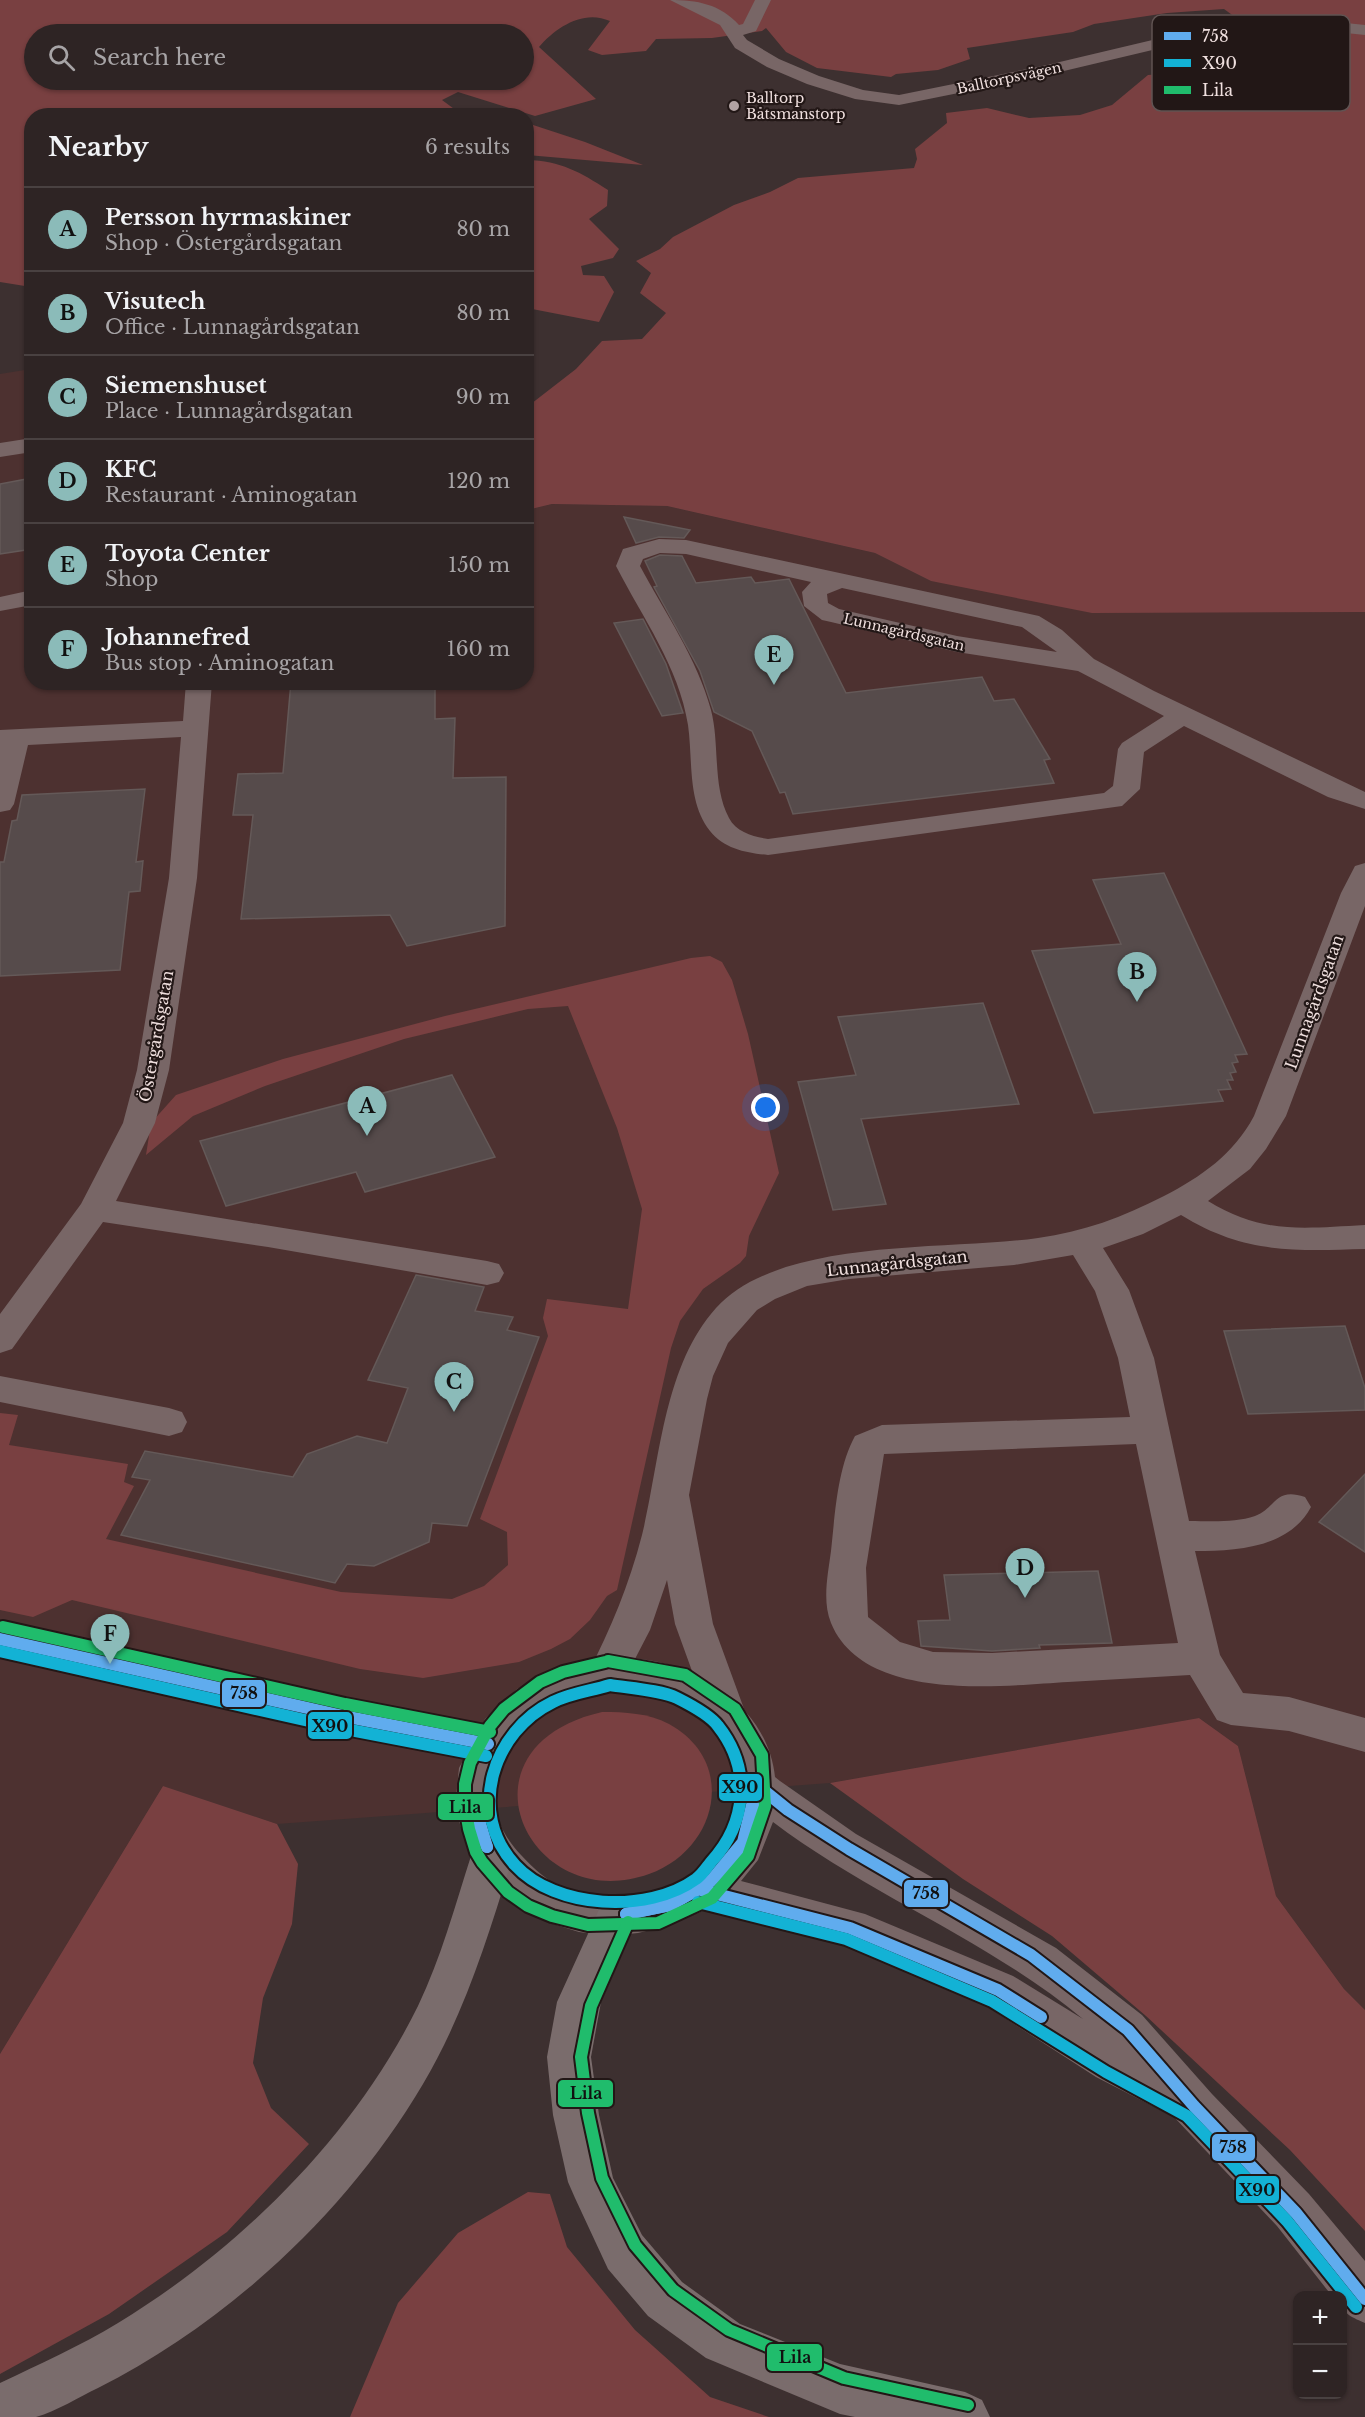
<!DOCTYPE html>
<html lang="en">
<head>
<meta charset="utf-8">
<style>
	body { margin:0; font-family:"Libre Baskerville",serif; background:#3a3031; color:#f1f3f6 }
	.controls { position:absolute; right:18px; bottom:18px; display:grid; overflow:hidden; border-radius:12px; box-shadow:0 2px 4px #0004 }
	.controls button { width:54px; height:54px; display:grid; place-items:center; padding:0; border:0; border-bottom:2px solid #494141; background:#2e2424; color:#f1f3f6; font:30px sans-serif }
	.you { position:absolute; left:766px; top:1108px; width:21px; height:21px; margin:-15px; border:4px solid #fff; border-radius:50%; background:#1a73e8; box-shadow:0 0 0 9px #1a73e833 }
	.badge { display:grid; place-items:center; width:39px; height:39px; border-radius:50%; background:#8bbbb9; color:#111; font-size:20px; font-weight:700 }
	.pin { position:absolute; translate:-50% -50px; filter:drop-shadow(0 2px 3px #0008) }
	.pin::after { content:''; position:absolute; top:32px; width:21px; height:18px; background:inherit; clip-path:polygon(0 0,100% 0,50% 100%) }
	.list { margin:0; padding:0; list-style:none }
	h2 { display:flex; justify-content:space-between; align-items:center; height:78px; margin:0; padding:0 24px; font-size:26px }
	h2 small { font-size:20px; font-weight:400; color:#a7a4a6 }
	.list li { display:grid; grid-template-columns:39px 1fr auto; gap:18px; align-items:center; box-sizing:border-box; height:84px; padding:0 24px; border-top:2px solid #494141 }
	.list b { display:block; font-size:22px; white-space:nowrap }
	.list p { margin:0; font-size:20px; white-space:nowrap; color:#a7a4a6 }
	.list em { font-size:20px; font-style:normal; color:#a7a4a6 }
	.icon { flex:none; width:33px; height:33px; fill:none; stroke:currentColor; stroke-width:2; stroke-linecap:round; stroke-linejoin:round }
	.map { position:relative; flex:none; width:1365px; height:2417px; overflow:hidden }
	.search { position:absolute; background:#2e2424; box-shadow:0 2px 4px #0004; left:24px; top:24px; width:510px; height:66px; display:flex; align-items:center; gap:15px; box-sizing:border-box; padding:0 21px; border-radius:33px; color:#a7a4a6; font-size:22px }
	.panel { position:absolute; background:#2e2424; box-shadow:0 2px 4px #0004; left:24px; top:108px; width:510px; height:582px; border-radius:24px }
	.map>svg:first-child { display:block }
</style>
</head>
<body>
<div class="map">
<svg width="1365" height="2417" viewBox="0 0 1365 2417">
	<rect width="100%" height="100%" fill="#3d3030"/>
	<polygon fill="#4d3130" points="31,369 32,682 526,682 527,510 552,504 667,506 875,553 931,581 1296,611 1365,612 1365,2010 1344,1989 1276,1896 1238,1746 1199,1718 830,1783 277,1824 163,1786 0,2054 0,374"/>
	<g fill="#794041" fill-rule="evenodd">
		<path d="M 0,0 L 1365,0 L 1365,612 L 1092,613 L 931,581 L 875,553 L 667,506 L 552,504 L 527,510 L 527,407 L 576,369 L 602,341 L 642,339 L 666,313 L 640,293 L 651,273 L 636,261 L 660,249 L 673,237 L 734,205 L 770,192 L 798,178 L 914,168 L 917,159 L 915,149 L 947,123 L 946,113 L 987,108 L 1029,118 L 1080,115 L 1112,105 L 1148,75 L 1217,70 L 1258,56 L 1246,25 L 1224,9 L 1167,13 L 1094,24 L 1073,32 L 967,48 L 970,59 L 938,70 L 896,74 L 891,77 L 817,68 L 786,52 L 766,28 L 762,31 L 712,38 L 656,39 L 646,51 L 602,55 L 588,50 L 610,21 C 584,9 556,27 539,47 L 596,99 L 535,116 L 458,92 L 442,100 L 461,114 L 474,115 L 32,116 L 31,287 L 0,282 ZM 34,34 L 524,34 L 524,80 L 34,80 Z"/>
		<polygon points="527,123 585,142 643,165 527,155"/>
		<path d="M 527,160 C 561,161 580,172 608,190 L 607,206 L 589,219 L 619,249 L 613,258 L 581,266 L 583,275 L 604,276 L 614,292 L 599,322 L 527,308 Z"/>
		<polygon points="710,956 722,962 732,980 748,1034 779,1173 749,1236 746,1256 740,1263 703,1289 680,1321 671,1348 617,1590 607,1596 590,1620 570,1639 551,1649 519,1662 423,1678 360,1669 72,1600 33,1617 0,1610 0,1413 18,1415 9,1445 128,1464 124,1482 134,1486 106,1539 341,1592 452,1599 484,1586 508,1565 507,1532 480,1519 548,1336 543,1318 547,1299 628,1309 642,1209 617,1128 568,1006 528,1009 404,1039 265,1086 193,1116 146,1155 151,1123 176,1095 283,1059 445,1016 691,958"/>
		<path d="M 602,1712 C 625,1712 648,1713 669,1724 C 738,1762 718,1849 649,1874 C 528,1917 449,1747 602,1712 Z"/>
		<polygon points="1199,1718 1238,1746 1276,1896 1344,1989 1365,2010 1365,2231 1290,2150 1146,2016 1052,1936 963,1879 830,1783"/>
		<polygon points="163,1786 277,1824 298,1864 292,1924 263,1998 253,2063 271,2108 309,2144 227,2232 109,2314 0,2374 0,2054"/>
		<polygon points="528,2192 550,2194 567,2247 635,2330 710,2397 769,2417 350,2417 398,2303 458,2233"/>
	</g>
	<g fill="#564b4b" stroke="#645958" stroke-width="1.5">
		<polygon points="32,478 32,549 0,554 0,484"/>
		<polygon points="624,517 690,530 684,538 659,537 636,543"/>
		<polygon points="660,555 682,556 696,583 751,577 755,583 789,579 846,693 982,677 994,701 1014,699 1050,759 1044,760 1054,783 793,814 785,792 780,793 752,731 714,712 700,671 654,587 657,586 645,561"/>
		<polygon points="643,619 666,664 683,713 662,716 614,623"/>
		<polygon points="291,682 435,682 435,719 455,718 453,778 506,777 505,926 407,946 390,915 241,919 253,815 233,815 238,774 283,773"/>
		<polygon points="145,789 136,862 143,861 140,891 129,892 120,970 0,976 0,862 4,862 12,821 17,820 22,795"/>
		<polygon points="1164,873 1247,1054 1235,1055 1238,1062 1232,1063 1236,1072 1230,1073 1233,1080 1227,1080 1231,1089 1218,1090 1223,1101 1094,1113 1032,951 1121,944 1093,880"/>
		<polygon points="983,1003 1019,1104 861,1119 886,1204 833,1210 798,1082 856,1075 838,1017"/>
		<polygon points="452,1075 495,1157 365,1192 356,1172 226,1206 200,1141"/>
		<polygon points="416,1275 484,1287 475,1311 513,1317 507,1330 539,1337 467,1526 432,1523 429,1542 374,1566 347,1564 335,1583 121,1535 150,1480 132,1477 145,1451 293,1477 307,1454 357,1436 387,1443 408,1388 368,1380"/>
		<polygon points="1345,1326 1365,1388 1365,1410 1248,1414 1224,1331"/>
		<polygon points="1365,1474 1365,1552 1319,1522"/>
		<polygon points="1098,1571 1112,1643 1039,1645 1040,1648 992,1651 921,1646 918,1621 950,1620 944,1575"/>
	</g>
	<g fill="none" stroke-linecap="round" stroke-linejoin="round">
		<g fill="#786666" fill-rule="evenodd">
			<path d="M 670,0 C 697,0 720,4 739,25 L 743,24 L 755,0 L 771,0 L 756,31 L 743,35 L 747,40 L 779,59 L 819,76 L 863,90 L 899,95 L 1047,65 L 1241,19 L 1308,19 L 1365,25 L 1365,35 L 1308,29 L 1241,29 L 1047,75 L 899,105 L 855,99 L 807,84 L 767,67 L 735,48 L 720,25 Z"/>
			<polygon points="32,438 32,452 0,457 0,443"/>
			<path d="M 659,539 L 686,540 L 1039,616 L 1062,630 L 1094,659 L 1154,691 L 1365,792 L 1365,809 L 1328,797 L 1184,726 L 1144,752 L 1140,789 L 1122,806 L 768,855 C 747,853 724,849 710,831 C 687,802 693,760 688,725 C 679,667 642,617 616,566 L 623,549 ZM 660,553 L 686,554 L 811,582 L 802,592 L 804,606 L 822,620 L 831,622 L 957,652 L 1078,671 L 1164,716 L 1122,743 L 1118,749 L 1113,786 L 1104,793 L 768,839 C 754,837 736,832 729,818 C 712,786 720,744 711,710 C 697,658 665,613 640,566 L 643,559 ZM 842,588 L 1022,627 L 1057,652 L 957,636 L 839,609 L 828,603 L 827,594 Z"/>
			<polygon points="32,590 32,605 0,611 0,597"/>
			<polygon points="186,682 212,682 197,878 169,1070 155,1123 116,1201 487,1261 499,1264 504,1273 499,1282 487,1285 268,1247 103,1222 12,1349 0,1353 0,1314 81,1204 123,1123 137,1070 169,878 181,737 28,745 14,804 10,810 0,812 0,730 183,721"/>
			<path d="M 1365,863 L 1365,906 L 1286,1116 L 1266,1149 L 1250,1169 L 1208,1201 C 1263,1235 1304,1228 1365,1225 L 1365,1249 C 1294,1251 1244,1254 1181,1215 L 1143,1234 L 1103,1248 L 1129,1290 L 1154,1358 L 1189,1521 C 1210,1521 1235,1523 1255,1516 C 1277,1507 1275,1487 1305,1497 L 1311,1507 C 1289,1548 1237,1551 1195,1551 L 1220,1655 L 1243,1693 L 1289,1697 L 1365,1718 L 1365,1752 L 1289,1731 L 1231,1725 L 1217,1720 L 1190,1675 C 1150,1677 1109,1680 1068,1682 C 1000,1686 864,1703 831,1623 C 822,1601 828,1574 831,1551 C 835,1515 837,1469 855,1436 L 882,1425 L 1130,1417 L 1118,1358 L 1095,1291 L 1073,1255 L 1014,1265 L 849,1279 L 807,1286 L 775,1299 L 757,1310 L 728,1343 L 713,1376 L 707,1399 L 689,1495 L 713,1624 L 747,1717 L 741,1729 L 727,1734 L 713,1729 L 675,1624 L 667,1580 L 650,1630 L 622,1684 L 608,1689 L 594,1684 L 588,1673 C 611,1628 629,1585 642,1535 C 660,1462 663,1367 716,1308 C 780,1237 948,1251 1038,1238 C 1083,1232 1123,1217 1164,1196 C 1201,1177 1234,1154 1254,1116 L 1341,893 L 1355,866 ZM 1136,1444 L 1178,1643 L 992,1653 L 933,1652 L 900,1642 L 868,1617 L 866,1568 L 884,1454 Z"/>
			<polygon points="0,1376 169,1408 182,1412 187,1422 182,1432 169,1436 0,1402"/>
			<polygon points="0,1623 343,1699 488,1727 502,1732 508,1744 502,1756 488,1761 343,1733 0,1655"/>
		</g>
		<path fill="#786666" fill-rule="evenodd" d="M 617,1656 C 634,1658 651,1660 667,1664 C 720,1679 769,1719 775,1777 L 780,1781 L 856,1834 L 1056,1948 L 1142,2015 L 1212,2094 L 1309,2194 L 1365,2261 L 1365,2323 C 1349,2316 1342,2314 1342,2296 L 1332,2296 L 1277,2226 L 1174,2117 L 1096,2077 L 983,2004 L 845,1946 L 705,1910 L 667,1926 L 638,1933 L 608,1936 L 579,1932 L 550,1923 L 510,1902 L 475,1863 L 468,1850 L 455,1808 L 459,1768 L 485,1719 L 517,1689 L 571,1663 ZM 617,1688 C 633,1691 652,1691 666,1697 C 735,1725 761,1800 709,1858 C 688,1881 656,1894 625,1896 C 578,1900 552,1889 521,1855 C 509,1842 498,1826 496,1808 C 490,1757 532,1712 577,1695 C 589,1691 605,1690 617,1688 ZM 773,1822 C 871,1896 988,1940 1083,2019 L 1013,1976 L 865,1914 L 741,1881 L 758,1860 Z"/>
		<g fill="#7a6c6c" fill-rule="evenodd">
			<path d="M 492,1838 L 507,1843 L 513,1856 C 489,1934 465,2013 423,2084 C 348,2211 230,2321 98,2388 C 79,2397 57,2411 36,2417 C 26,2417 11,2417 0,2417 L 0,2383 C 40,2364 80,2346 118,2323 C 241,2248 354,2136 418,2006 C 441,1958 455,1906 471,1856 L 477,1843 Z"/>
			<polygon points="617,1898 632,1903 638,1917 601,2002 591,2057 599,2115 613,2178 642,2235 682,2282 740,2324 840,2364 965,2392 982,2400 990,2417 855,2417 840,2414 706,2358 648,2316 608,2269 575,2198 568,2182 553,2115 547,2057 557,2002 602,1903"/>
		</g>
		<defs>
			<g id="bus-1">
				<polyline points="0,1639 343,1716 488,1744"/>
				<polyline points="757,1785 788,1810 849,1849 1031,1955 1128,2030 1194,2106 1296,2213 1365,2299"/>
				<polyline points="474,1803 487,1847"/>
				<polyline points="474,1803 478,1826 487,1847"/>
				<polyline points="701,1890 850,1928 998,1990 1041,2017"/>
				<polyline points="670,1905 710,1882 743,1842 755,1793"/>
				<path d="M 670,1905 C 723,1877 751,1856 755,1793"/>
				<polyline points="626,1914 670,1905"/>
				<polyline points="626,1914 670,1905"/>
			</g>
			<g id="bus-2">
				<polyline points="0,1651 340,1728 486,1756"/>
				<path d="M 610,1685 C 628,1688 661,1690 677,1698 C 689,1704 710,1715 718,1726 C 752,1769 747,1823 711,1862 C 707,1867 702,1875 696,1879 C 648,1914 555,1909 515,1865 C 466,1812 493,1731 553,1702 C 571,1693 591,1691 610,1685 Z"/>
				<polyline points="698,1902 846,1939 992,2001 1106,2072 1187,2116 1287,2221 1356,2307"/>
			</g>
			<g id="bus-3">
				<polyline points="3,1627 345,1704 490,1732"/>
				<polyline points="605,1662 563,1672 540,1682 504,1709 490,1726 470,1763 465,1784 465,1806 469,1829 476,1852 482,1862 508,1892 528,1906 552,1916 588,1925 658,1923 712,1898 748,1856 765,1806 762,1755 735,1709 685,1675 608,1661"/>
				<polyline points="628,1922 591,2006 581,2057 588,2113 602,2178 635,2245 673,2290 729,2330 844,2378 968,2405"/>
			</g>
		</defs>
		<use href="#bus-1" stroke="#221716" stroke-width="16"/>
		<use href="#bus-2" stroke="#221716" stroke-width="16"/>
		<use href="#bus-3" stroke="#221716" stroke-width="16"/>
		<use href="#bus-1" stroke="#60acee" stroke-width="12"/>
		<use href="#bus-2" stroke="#13b2d5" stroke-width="12"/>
		<use href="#bus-3" stroke="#20bc6c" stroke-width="12"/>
	</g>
	<circle fill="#b1a2a2" stroke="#221716" stroke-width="2" cx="734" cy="106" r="6"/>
	<g text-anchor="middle" stroke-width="4.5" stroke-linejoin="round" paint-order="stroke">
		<g font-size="14" fill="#f0e0df" stroke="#221716">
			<text transform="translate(1009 78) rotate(-12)" y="5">Balltorpsvägen</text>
			<text transform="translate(904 632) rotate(13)" y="5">Lunnagårdsgatan</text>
		</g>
		<g font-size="14" fill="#f0e0df" stroke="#221716" text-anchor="start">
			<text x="746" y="103">Balltorp<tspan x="746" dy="16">Båtsmanstorp</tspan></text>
		</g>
		<g font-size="16" fill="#f0e0df" stroke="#221716">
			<text transform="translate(1314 1002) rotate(-70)" y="6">Lunnagårdsgatan</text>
			<text transform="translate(156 1036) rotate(-80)" y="6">Östergårdsgatan</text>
			<text transform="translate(897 1263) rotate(-6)" y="6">Lunnagårdsgatan</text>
		</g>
	</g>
	<rect x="1152" y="15" width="198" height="96" rx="9" fill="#221716" stroke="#605352" stroke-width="1.5"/>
	<rect x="1164" y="32" width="27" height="8" fill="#60acee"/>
	<rect x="1164" y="59" width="27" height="8" fill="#13b2d5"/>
	<rect x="1164" y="86" width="27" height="8" fill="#20bc6c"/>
	<g font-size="16" fill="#f0e0df">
		<text x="1202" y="42">758</text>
		<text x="1202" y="69">X90</text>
		<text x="1202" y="96">Lila</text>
	</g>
	<g stroke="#221716" stroke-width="2">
		<rect x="221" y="1679" width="45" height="29" rx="6" fill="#60acee"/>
		<rect x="307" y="1711" width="46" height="29" rx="6" fill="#13b2d5"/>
		<rect x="718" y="1773" width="45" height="29" rx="6" fill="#13b2d5"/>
		<rect x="437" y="1793" width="57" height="28" rx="6" fill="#20bc6c"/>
		<rect x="903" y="1879" width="46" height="29" rx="6" fill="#60acee"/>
		<rect x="557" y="2079" width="57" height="29" rx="6" fill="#20bc6c"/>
		<rect x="1211" y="2133" width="45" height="29" rx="6" fill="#60acee"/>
		<rect x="1235" y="2175" width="45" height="29" rx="6" fill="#13b2d5"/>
		<rect x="766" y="2343" width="57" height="29" rx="6" fill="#20bc6c"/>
	</g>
	<g font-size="16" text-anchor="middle" font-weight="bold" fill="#111">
		<text x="244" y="1699">758</text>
		<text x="330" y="1732">X90</text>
		<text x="740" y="1793">X90</text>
		<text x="465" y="1813">Lila</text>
		<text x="926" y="1899">758</text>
		<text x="586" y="2099">Lila</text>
		<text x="1233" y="2153">758</text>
		<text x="1257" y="2196">X90</text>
		<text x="795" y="2363">Lila</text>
	</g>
</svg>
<div class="controls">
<button>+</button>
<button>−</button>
</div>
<div class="you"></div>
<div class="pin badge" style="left:367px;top:1136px">A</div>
<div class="pin badge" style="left:1137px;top:1002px">B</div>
<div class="pin badge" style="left:454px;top:1412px">C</div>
<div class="pin badge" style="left:1025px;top:1598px">D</div>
<div class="pin badge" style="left:774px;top:685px">E</div>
<div class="pin badge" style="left:110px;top:1664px">F</div>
<div class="search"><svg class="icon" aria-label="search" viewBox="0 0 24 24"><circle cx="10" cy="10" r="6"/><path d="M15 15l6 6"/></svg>Search here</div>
<section class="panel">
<h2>Nearby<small>6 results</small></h2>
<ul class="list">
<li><span class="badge">A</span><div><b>Persson hyrmaskiner</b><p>Shop · Östergårdsgatan</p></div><em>80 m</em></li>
<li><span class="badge">B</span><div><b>Visutech</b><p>Office · Lunnagårdsgatan</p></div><em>80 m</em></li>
<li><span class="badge">C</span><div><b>Siemenshuset</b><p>Place · Lunnagårdsgatan</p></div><em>90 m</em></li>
<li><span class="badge">D</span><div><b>KFC</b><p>Restaurant · Aminogatan</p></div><em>120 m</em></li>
<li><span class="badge">E</span><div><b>Toyota Center</b><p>Shop</p></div><em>150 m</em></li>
<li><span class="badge">F</span><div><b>Johannefred</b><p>Bus stop · Aminogatan</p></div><em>160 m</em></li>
</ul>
</section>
</div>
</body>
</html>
